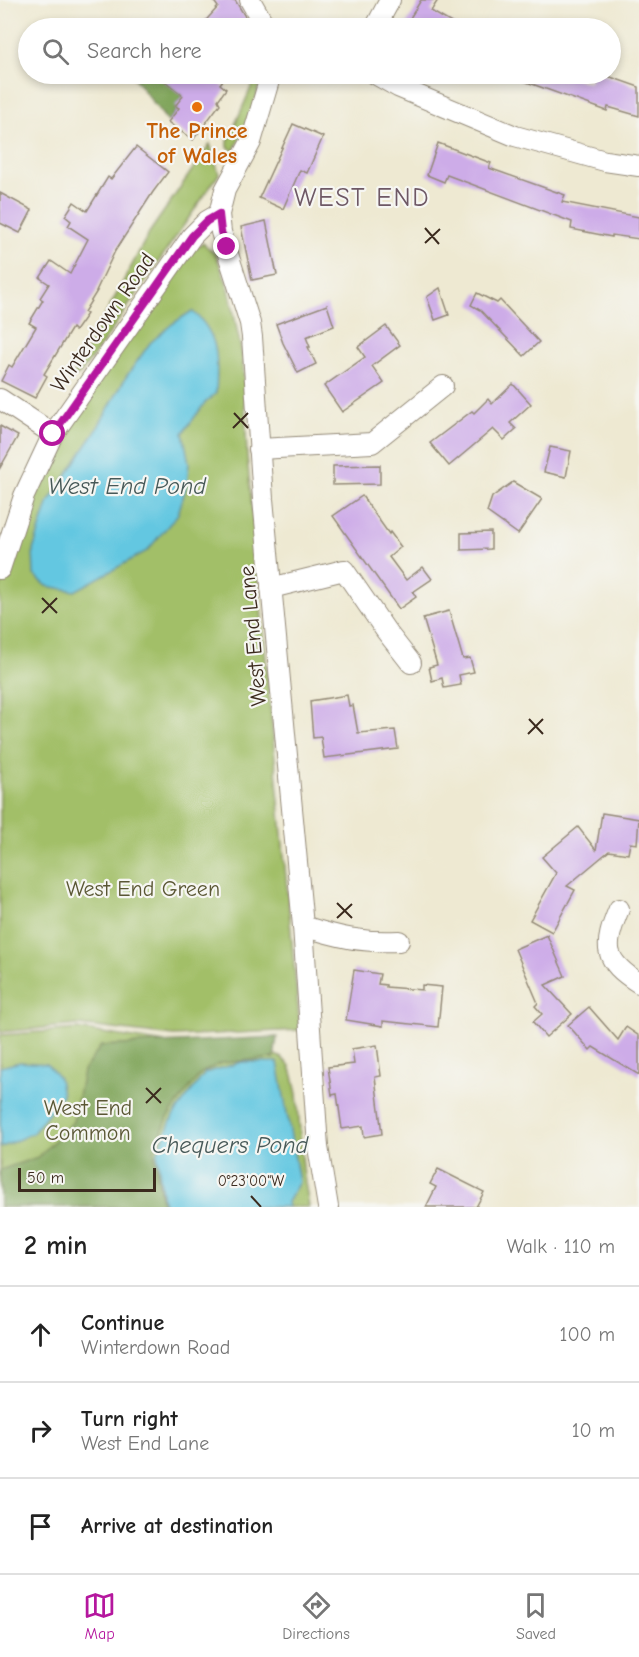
<!DOCTYPE html>
<html lang="en">
<head>
<meta charset="utf-8">
<style>
	body { margin:0; font-family:"Comic Neue",sans-serif; background:#f2f2f2; color:#222 }
	.scale { position:absolute; left:18px; bottom:15px; width:138px; box-sizing:border-box; padding-left:6px; border:3px solid #3b2a1e; border-top:0; font-size:16px; line-height:21px; white-space:nowrap; color:#3b2a1e; -webkit-text-stroke:4px #f6f6f2; paint-order:stroke }
	.stop { position:absolute; width:18px; height:18px; margin:-14px; border:4px solid #b5179e; border-radius:50%; background:#fff }
	.stop.end { background:#b5179e; border-color:#fff; box-shadow:0 2px 6px #0008 }
	.list { margin:0; padding:0; list-style:none }
	h2 { display:flex; justify-content:space-between; align-items:center; height:78px; margin:0; padding:0 24px; font-size:26px }
	h2 small { font-size:20px; font-weight:400; color:#767676 }
	.list li { display:grid; grid-template-columns:39px 1fr auto; gap:18px; align-items:center; box-sizing:border-box; height:96px; padding:0 24px; border-top:2px solid #e0e0e0 }
	.list b { display:block; font-size:22px; white-space:nowrap }
	.list p { margin:0; font-size:20px; white-space:nowrap; color:#767676 }
	.list em { font-size:20px; font-style:normal; color:#767676 }
	.icon { flex:none; width:33px; height:33px; fill:none; stroke:currentColor; stroke-width:2; stroke-linecap:round; stroke-linejoin:round }
	.map { position:relative; flex:none; width:639px; height:1207px; overflow:hidden }
	.search { position:absolute; background:#fff; box-shadow:0 3px 9px #0003; left:18px; right:18px; top:18px; height:66px; display:flex; align-items:center; gap:15px; box-sizing:border-box; padding:0 21px; border-radius:33px; color:#767676; font-size:22px }
	.sheet { height:366px; background:#fff }
	nav { display:flex; justify-content:space-around; align-items:center; box-sizing:border-box; height:84px; border-top:2px solid #e0e0e0; background:#fff; font-size:16px; color:#767676 }
	nav a { display:grid; justify-items:center; gap:3px }
	nav .on { color:#b5179e }
	.map>svg:first-child { display:block }
</style>
</head>
<body>
<div class="map">
<svg width="639" height="1207" viewBox="0 0 639 1207">
	<rect width="100%" height="100%" fill="#f6f6f2"/>
	<filter id="ink" filterUnits="userSpaceOnUse"><feTurbulence type="fractalNoise" baseFrequency=".0167" numOctaves="2"/><feDisplacementMap in="SourceGraphic" scale="12" xChannelSelector="R" yChannelSelector="G"/><feConvolveMatrix kernelMatrix="1 2 1 2 8 2 1 2 1" color-interpolation-filters="sRGB"/></filter>
	<filter id="wash" filterUnits="userSpaceOnUse"><feTurbulence type="fractalNoise" baseFrequency=".008" numOctaves="4" result="noise"/><feDisplacementMap in="SourceGraphic" scale="24" xChannelSelector="R" yChannelSelector="G"/><feGaussianBlur stdDeviation="1.35" result="paint"/><feColorMatrix in="noise" values="0 0 0 0 0 0 0 0 0 0 0 0 0 0 0 0 0 1.4 0 .05"/><feComposite in="paint" operator="in"/></filter>
	<g filter="url(#wash)">
		<rect width="100%" height="100%" fill="#eee9d2"/>
		<g fill="#a2bf67" stroke="#6e7442" stroke-width="1.5">
			<polygon points="257,74 261,74 255,105 234,151 228,147 228,141"/>
			<polygon points="210,144 219,174 98,350 80,374 72,378 149,233"/>
			<polygon points="203,243 216,255 229,289 243,360 247,455 300,1030 174,1036 78,1025 0,1032 0,589 55,439 189,253"/>
			<polygon points="78,1029 177,1045 273,1054 282,1058 290,1066 293,1076 297,1094 303,1169 309,1207 0,1207 0,1035"/>
		</g>
		<g fill="#81a65c" stroke="#5e683d" stroke-width="1.5">
			<polygon points="131,74 159,74 183,96 176,106 179,108 168,122"/>
			<polygon points="277,1037 274,1058 221,1063 201,1073 169,1115 154,1151 162,1203 166,1207 0,1207 0,1170 38,1157 73,1122 83,1071 101,1046"/>
		</g>
		<g fill="#64c7e1" stroke="#507880" stroke-width="1.5">
			<path d="M 192,311 C 220,334 218,361 216,393 L 205,403 L 183,433 L 189,463 L 187,484 L 178,514 L 147,551 L 75,591 L 47,586 L 34,575 L 33,550 L 49,501 L 94,434 L 126,377 L 150,343 L 172,324 Z"/>
			<polygon points="20,1062 47,1064 59,1078 62,1095 33,1133 0,1148 0,1067"/>
			<polygon points="242,1062 278,1062 299,1182 287,1202 288,1207 168,1207 163,1202 157,1153 173,1116 205,1073"/>
		</g>
		<g id="blocks">
			<g fill="#cdace8">
				<polygon points="213,0 235,0 252,28 199,28 218,7"/>
				<polygon points="421,0 438,0 431,11 460,28 404,28"/>
				<polygon points="156,74 228,74 220,84 226,89 218,100 220,104 193,140 168,122 179,108 175,106 183,96"/>
				<polygon points="508,74 562,74 589,83 593,74 602,74 639,87 639,116 608,107 607,111 507,75"/>
				<polygon points="293,124 323,137 307,173 300,170 283,209 259,198"/>
				<polygon points="438,143 491,163 489,168 565,195 562,202 639,217 639,239 612,235 612,237 571,229 572,222 447,175 444,182 427,175"/>
				<polygon points="136,147 168,172 153,192 115,251 96,291 97,291 84,312 87,314 75,331 72,328 44,374 47,376 35,398 1,381 9,365 12,367 36,327 29,323 43,300 40,298 49,284 40,278 51,261 70,274 88,239 68,226 71,221 65,216 74,202 87,211 108,177 111,179"/>
				<polygon points="0,193 32,210 20,233 0,223"/>
				<polygon points="266,221 277,275 252,280 241,227"/>
				<polygon points="440,288 449,315 435,320 427,297"/>
				<polygon points="477,293 497,303 500,300 539,342 524,356 480,310 471,305"/>
				<polygon points="327,305 334,326 306,337 310,347 308,347 316,364 298,373 283,343 276,324"/>
				<polygon points="386,326 400,345 372,366 384,383 342,412 324,386 365,357 358,347"/>
				<polygon points="513,384 531,404 510,423 516,429 504,440 493,429 449,466 430,443 472,411 474,413 488,399 492,404"/>
				<polygon points="0,426 18,436 0,468"/>
				<polygon points="550,447 571,451 566,477 544,472"/>
				<polygon points="380,465 380,484 333,485 333,466"/>
				<polygon points="513,482 542,499 518,534 487,512 492,497"/>
				<polygon points="362,496 389,534 390,532 401,547 389,557 406,580 423,567 432,579 413,592 416,597 399,609 333,516"/>
				<polygon points="491,532 491,549 461,550 461,533"/>
				<polygon points="449,611 463,659 470,658 474,672 459,675 461,685 444,688 442,678 432,681 429,667 437,665 423,618"/>
				<polygon points="347,695 349,706 353,705 358,733 395,730 398,749 324,758 321,737 313,738 310,701"/>
				<polygon points="602,813 639,819 637,844 630,843 628,854 609,851 567,886 575,890 552,932 530,920 556,873 542,857 578,827 596,850"/>
				<polygon points="547,935 565,976 545,985 572,1014 546,1037 533,1022 542,1014 535,1006 538,1003 515,949"/>
				<polygon points="354,970 380,974 378,984 386,985 386,987 422,990 422,985 442,987 438,1027 383,1021 383,1026 346,1020"/>
				<polygon points="589,1007 618,1040 626,1027 639,1036 639,1075 593,1047 590,1050 568,1025"/>
				<polygon points="377,1045 381,1076 375,1077 382,1134 364,1137 363,1126 342,1129 337,1094 332,1095 328,1067 354,1064 352,1049"/>
				<polygon points="438,1169 484,1192 476,1207 426,1207 436,1187 430,1184"/>
			</g>
		</g>
	</g>
	<g filter="url(#ink)">
		<use href="#blocks" fill-opacity="0" stroke="#948a78" stroke-width="1.5"/>
		<g fill="none" stroke-linecap="round" stroke-linejoin="round">
			<defs>
				<g id="street">
					<polyline points="250,0 266,28"/>
					<polyline points="375,28 390,0"/>
					<polyline points="271,74 251,142 225,190 219,214 221,232 250,323 252,337 263,499 303,926 318,1147 328,1207"/>
					<polyline points="375,74 398,87 515,136 605,161 639,166"/>
					<polyline points="0,399 53,434"/>
					<polyline points="259,449 372,443 443,386"/>
					<polyline points="0,569 24,496 53,434 192,236 207,221 219,214"/>
					<polyline points="271,588 344,570 386,631 411,663"/>
					<path d="M 619,909 C 603,947 603,960 639,983"/>
					<path d="M 303,926 C 338,937 362,943 399,941"/>
				</g>
			</defs>
			<use href="#street" stroke="#948a78" stroke-width="22"/>
			<use href="#street" stroke="#fff" stroke-width="20"/>
		</g>
	</g>
	<g fill="none" stroke-linecap="round" stroke-linejoin="round" filter="url(#ink)">
		<polyline stroke="#b5179e" stroke-width="8" points="53,434 192,236 207,221 219,214 221,232 227,247"/>
	</g>
	<path fill="none" stroke="#3b2a1e" stroke-width="2" d="M 425,228 L 439,244M 425,243 L 440,229M 234,413 L 248,428M 233,428 L 248,413M 42,598 L 57,613M 42,613 L 57,598M 529,719 L 543,734M 528,734 L 543,719M 337,903 L 352,918M 337,918 L 352,904M 146,1088 L 161,1103M 146,1103 L 161,1088M 251,1196 L 261,1207"/>
	<circle fill="#e8710a" stroke="#f6f6f2" stroke-width="2" cx="197" cy="107" r="6"/>
	<g text-anchor="middle" stroke-width="4.5" stroke-linejoin="round" paint-order="stroke">
		<g font-size="22" font-weight="bold" fill="#c56008" stroke="#f6f6f2">
			<text x="197" y="138">The Prince<tspan x="197" dy="25">of Wales</tspan></text>
		</g>
		<g font-size="22" fill="#3b2a1e" stroke="#f6f6f2">
			<text transform="translate(102 322) rotate(-55)" y="8">Winterdown Road</text>
			<text transform="translate(252 636) rotate(-95)" y="8">West End Lane</text>
		</g>
		<g font-size="22" fill="#5a5734" stroke="#f6f6f2">
			<text x="143" y="896">West End Green</text>
			<text x="88" y="1115">West End<tspan x="88" dy="25">Common</tspan></text>
		</g>
		<g font-size="24" font-style="italic" fill="#475958" stroke="#f6f6f2">
			<text x="127" y="494">West End Pond</text>
			<text x="230" y="1153">Chequers Pond</text>
		</g>
		<g font-size="26" letter-spacing="1.5" fill="#6e5865" stroke="#f6f6f2">
			<text x="362" y="206">WEST END</text>
		</g>
	</g>
	<g font-size="15" text-anchor="middle" fill="#3b2a1e" stroke="#f6f6f2" stroke-width="4.5" stroke-linejoin="round" paint-order="stroke">
		<text x="251" y="1186">0°23'00"W</text>
	</g>
</svg>
<div class="scale">50 m</div>
<div class="stop" style="left:53px;top:434px"></div>
<div class="stop end" style="left:227px;top:247px"></div>
<div class="search"><svg class="icon" aria-label="search" viewBox="0 0 24 24"><circle cx="10" cy="10" r="6"/><path d="M15 15l6 6"/></svg>Search here</div>
</div>
<section class="sheet">
<h2>2 min<small>Walk · 110 m</small></h2>
<ul class="list">
<li><svg class="icon" aria-label="ahead" viewBox="0 0 24 24"><path d="M12 20V5M6 11l6-6 6 6"/></svg><div><b>Continue</b><p>Winterdown Road</p></div><em>100 m</em></li>
<li><svg class="icon" aria-label="right" viewBox="0 0 24 24"><path d="M7 20v-9h11M14 6l5 5-5 5"/></svg><div><b>Turn right</b><p>West End Lane</p></div><em>10 m</em></li>
<li><svg class="icon" aria-label="arrive" viewBox="0 0 24 24"><path d="M6 21V4h12l-3 4 3 4H6"/></svg><div><b>Arrive at destination</b></div></li>
</ul>
</section>
<nav>
<a class="on"><svg class="icon" aria-label="map" viewBox="0 0 24 24"><path d="M3 6l6-2 6 2 6-2v14l-6 2-6-2-6 2zM9 4v14M15 6v14"/></svg>Map</a>
<a><svg class="icon" aria-label="directions" viewBox="0 0 24 24"><path d="M12 3l9 9-9 9-9-9zM9 14v-3h6M13 9l2 2-2 2"/></svg>Directions</a>
<a><svg class="icon" aria-label="saved" viewBox="0 0 24 24"><path d="M7 4h10v16l-5-4-5 4z"/></svg>Saved</a>
</nav>
</body>
</html>
